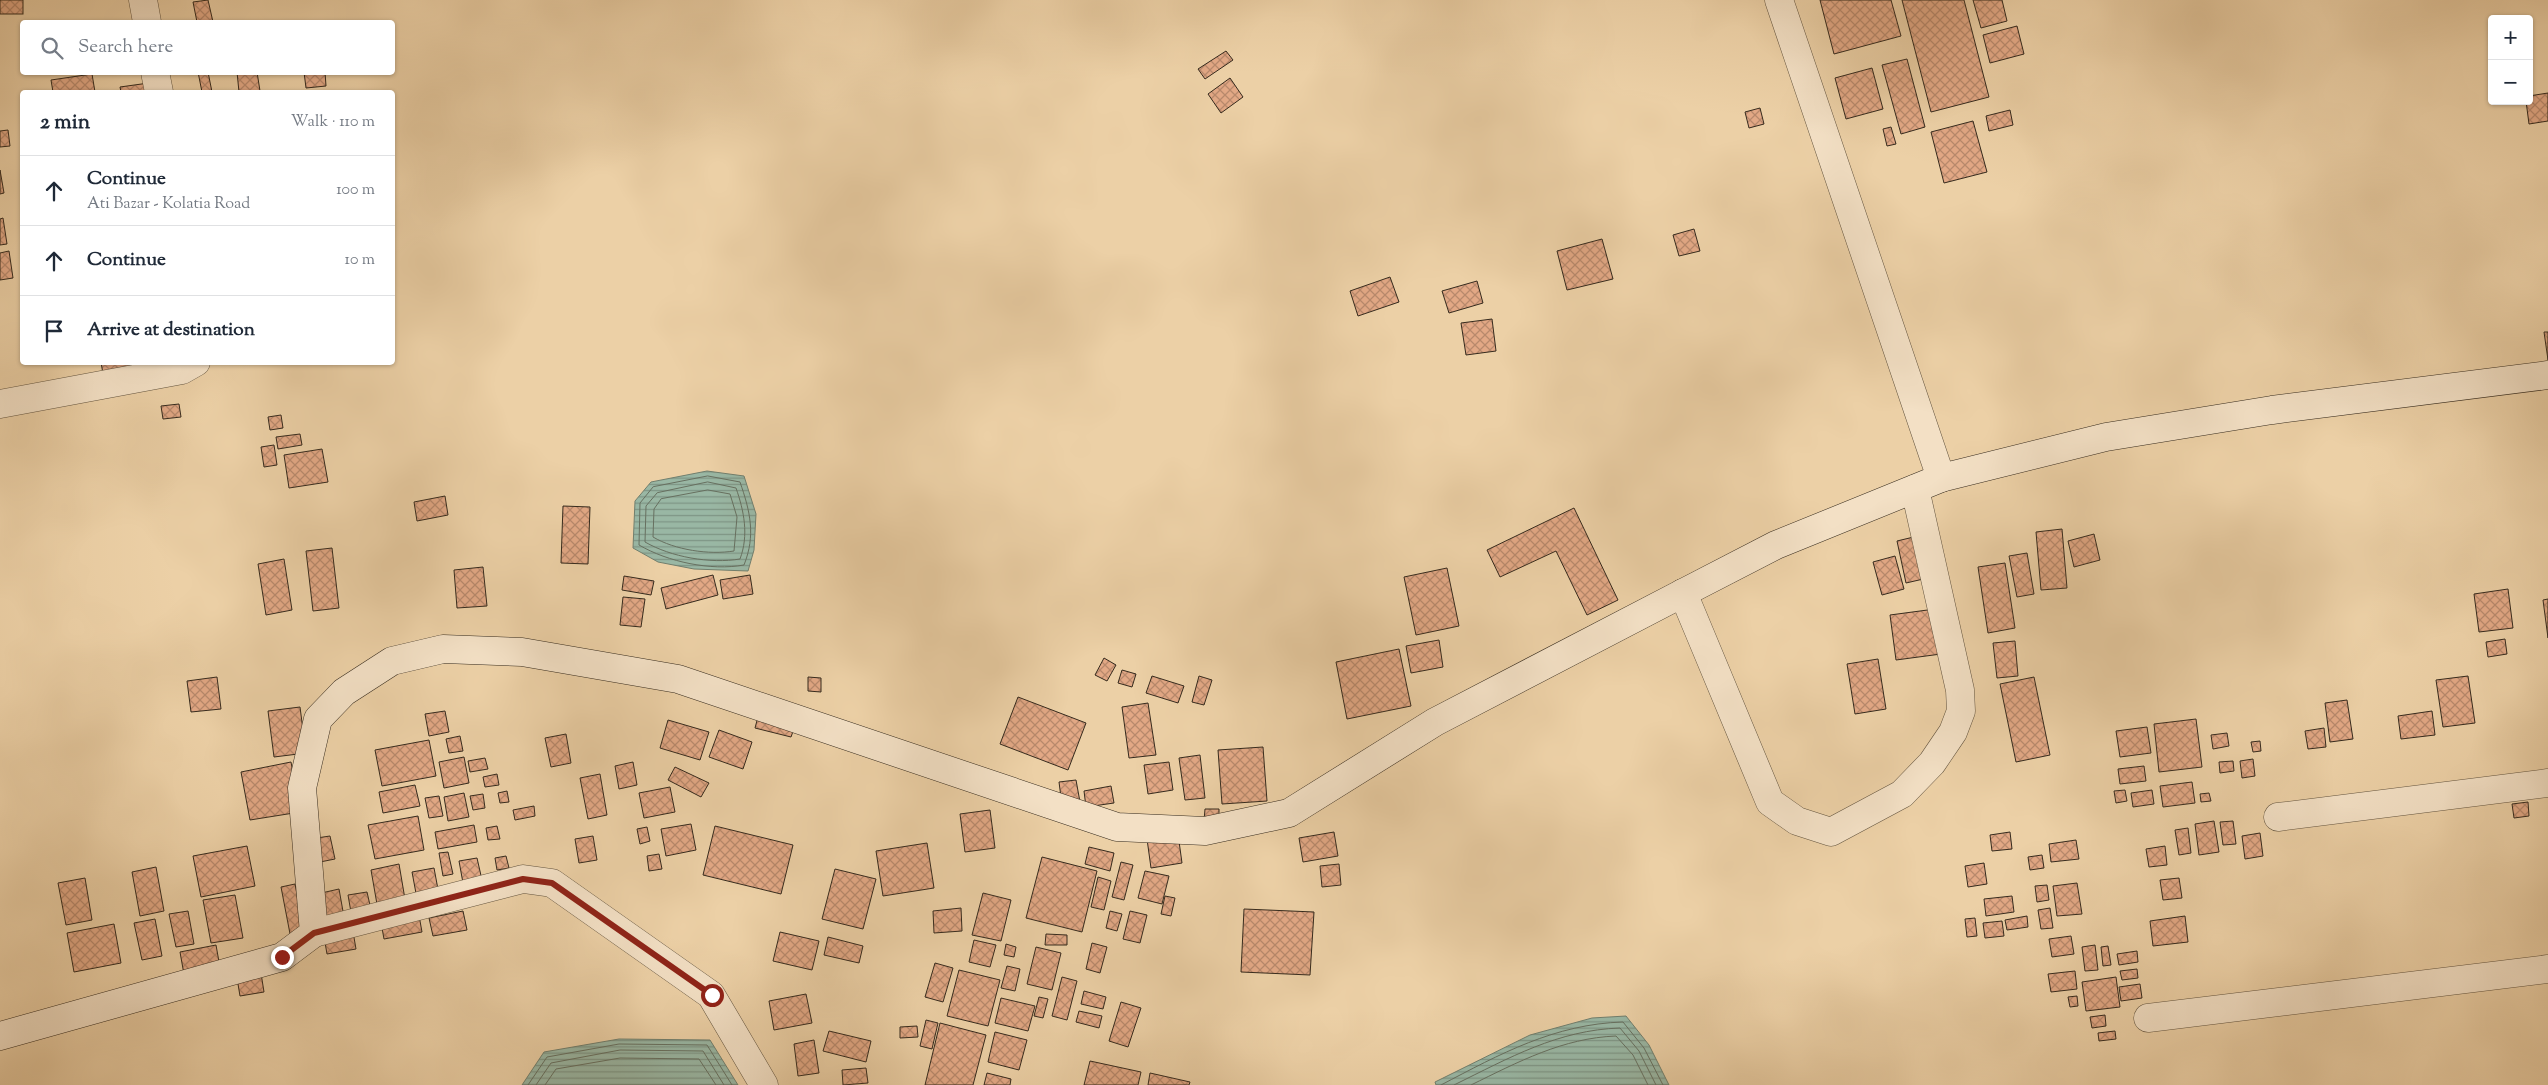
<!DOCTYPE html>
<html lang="en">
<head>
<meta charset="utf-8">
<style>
	body { margin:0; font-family:"Sorts Mill Goudy",serif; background:#f6f6f7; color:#1f2937 }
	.controls { position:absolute; right:15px; top:15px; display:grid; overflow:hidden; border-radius:5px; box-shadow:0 1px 4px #0004 }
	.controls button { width:45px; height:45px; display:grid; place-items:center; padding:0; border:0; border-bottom:1px solid #e0e1e3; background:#fff; color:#1f2937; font:25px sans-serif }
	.stop { position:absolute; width:15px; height:15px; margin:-11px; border:4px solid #8f2418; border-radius:50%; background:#fff }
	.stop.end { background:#8f2418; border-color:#fff; box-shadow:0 1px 5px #0008 }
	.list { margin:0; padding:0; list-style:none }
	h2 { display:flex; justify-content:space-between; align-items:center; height:65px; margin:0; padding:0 20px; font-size:21px }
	h2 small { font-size:16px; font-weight:400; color:#747a83 }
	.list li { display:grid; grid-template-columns:32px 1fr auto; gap:15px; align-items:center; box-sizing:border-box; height:70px; padding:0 20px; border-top:1px solid #e0e1e3 }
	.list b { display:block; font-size:19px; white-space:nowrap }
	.list p { margin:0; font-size:16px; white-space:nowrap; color:#747a83 }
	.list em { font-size:16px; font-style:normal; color:#747a83 }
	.icon { flex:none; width:28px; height:28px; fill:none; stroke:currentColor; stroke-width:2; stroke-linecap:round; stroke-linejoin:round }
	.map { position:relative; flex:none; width:2548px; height:1085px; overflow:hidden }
	.search { position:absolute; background:#fff; box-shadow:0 1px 4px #0004; left:20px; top:20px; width:375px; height:55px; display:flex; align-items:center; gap:12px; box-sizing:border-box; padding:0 18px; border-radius:5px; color:#747a83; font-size:19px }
	.panel { position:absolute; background:#fff; box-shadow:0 1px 4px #0004; left:20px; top:90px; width:375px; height:275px; border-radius:5px }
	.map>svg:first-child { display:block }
</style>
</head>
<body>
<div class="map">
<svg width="2548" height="1085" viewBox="0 0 2548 1085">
	<defs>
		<pattern id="water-rules" width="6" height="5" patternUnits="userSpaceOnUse" patternTransform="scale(1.25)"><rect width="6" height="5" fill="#99b7a4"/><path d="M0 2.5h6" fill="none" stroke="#7e9585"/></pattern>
		<pattern id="building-cross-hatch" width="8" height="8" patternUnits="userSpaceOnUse" patternTransform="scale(1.25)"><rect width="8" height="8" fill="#e2a885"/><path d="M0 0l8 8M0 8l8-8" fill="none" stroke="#b8896c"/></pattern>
	</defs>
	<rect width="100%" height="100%" fill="#ecd0a6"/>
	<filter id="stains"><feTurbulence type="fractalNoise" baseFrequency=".004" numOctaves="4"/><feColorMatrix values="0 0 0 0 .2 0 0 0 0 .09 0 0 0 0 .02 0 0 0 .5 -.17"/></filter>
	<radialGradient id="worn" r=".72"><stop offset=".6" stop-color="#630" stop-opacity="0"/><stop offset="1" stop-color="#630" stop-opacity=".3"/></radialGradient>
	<g fill="url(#water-rules)" stroke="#717f6e">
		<polygon points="707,471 744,476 756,514 754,550 748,571 694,569 658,562 633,548 635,501 651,482"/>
		<polygon points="1626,1016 1649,1045 1669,1085 1436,1085 1435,1082 1530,1035 1592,1018"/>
		<polygon points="619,1039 710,1040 738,1085 522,1085 544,1052"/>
	</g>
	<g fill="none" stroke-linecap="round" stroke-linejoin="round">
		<g stroke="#677060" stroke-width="1">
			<path d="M 708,476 L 740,482 C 750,511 756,535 744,565 C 711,571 668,562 639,545 L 640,503 L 653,487 Z"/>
			<path d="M 708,482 L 736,488 C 744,511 749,535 740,559 C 710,564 671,557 645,542 L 646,506 L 657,493 Z"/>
			<path d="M 708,490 L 730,494 L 737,517 L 734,551 C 709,555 675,550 653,537 L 654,509 L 661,499 Z"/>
			<polyline points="528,1085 547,1057 619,1044 707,1045 732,1085"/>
			<polyline points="536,1085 551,1063 620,1050 703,1051 724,1085"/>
			<polyline points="545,1085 556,1069 620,1058 699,1059 716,1085"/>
			<path d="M 1441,1085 C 1500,1054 1555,1024 1623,1022 L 1644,1048 L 1663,1085"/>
			<path d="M 1454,1085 C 1509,1058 1558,1030 1620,1028 L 1639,1051 L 1656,1085"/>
			<path d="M 1471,1085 C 1518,1062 1563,1038 1616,1036 L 1633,1055 L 1648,1085"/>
		</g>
	</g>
	<g fill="url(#building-cross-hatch)" stroke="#352a1d">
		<rect x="0" y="0" width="23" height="14"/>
		<polygon points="208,0 213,22 197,22 193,2"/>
		<polygon points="1820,0 1891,0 1901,36 1834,54"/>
		<polygon points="1902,0 1964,0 1989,97 1931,112"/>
		<polygon points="1973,0 2002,0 2007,21 1981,28"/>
		<polygon points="2017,26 2024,54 1990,63 1983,35"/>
		<polygon points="1226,51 1233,60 1205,79 1198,69"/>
		<polygon points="1907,59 1925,127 1901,134 1882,65"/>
		<polygon points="1872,68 1883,109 1846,119 1835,78"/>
		<polygon points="198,72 208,72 212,92 202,92"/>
		<polygon points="237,72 257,72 260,91 239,92"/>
		<polygon points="304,72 325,72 326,86 306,88"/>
		<polygon points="92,74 95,92 53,92 51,80"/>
		<polygon points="1230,78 1243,97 1221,113 1208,94"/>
		<polygon points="156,82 157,92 121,92 120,87"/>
		<polygon points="2548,93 2548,121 2529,124 2526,101 2529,101 2529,96"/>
		<polygon points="1760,108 1764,124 1749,128 1745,112"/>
		<polygon points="2010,110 2013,125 1989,131 1986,116"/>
		<polygon points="1973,121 1987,172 1944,183 1931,132"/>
		<polygon points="1891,127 1896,144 1887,146 1883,129"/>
		<polygon points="8,130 10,146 0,147 0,131"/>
		<polygon points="0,170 4,193 0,194"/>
		<polygon points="3,218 7,244 0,245 0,219"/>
		<polygon points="1694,229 1700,251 1679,256 1673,235"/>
		<polygon points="1602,239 1613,279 1567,290 1557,251"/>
		<polygon points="9,251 13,278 0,280 0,253"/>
		<polygon points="1390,277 1399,302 1358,316 1350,291"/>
		<polygon points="1477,281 1483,303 1449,313 1442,291"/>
		<polygon points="1492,319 1496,351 1466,355 1461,323"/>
		<polygon points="2544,332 2548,332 2548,360"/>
		<polygon points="101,362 169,362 103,374"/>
		<polygon points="179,404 181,417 163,419 161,406"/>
		<polygon points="281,415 283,428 270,430 268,417"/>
		<polygon points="300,434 302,445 278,449 276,437"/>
		<polygon points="274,445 277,465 264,467 261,447"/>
		<polygon points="322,449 328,482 289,488 284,455"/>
		<polygon points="445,496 448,515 417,521 414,502"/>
		<polygon points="563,506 590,507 588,564 561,563"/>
		<polygon points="1574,508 1618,600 1587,615 1556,551 1500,577 1487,550"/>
		<polygon points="2062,529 2067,588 2041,590 2036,532"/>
		<polygon points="2094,534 2100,560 2074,567 2068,541"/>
		<polygon points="1922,535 1932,577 1906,583 1897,541"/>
		<polygon points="332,548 339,608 313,611 306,551"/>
		<polygon points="2027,553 2034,594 2017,597 2009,556"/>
		<polygon points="1895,556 1904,589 1882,595 1873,562"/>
		<polygon points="284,559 292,610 266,615 258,564"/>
		<polygon points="2005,563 2015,628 1988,633 1978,567"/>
		<polygon points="483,567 487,606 457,608 454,570"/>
		<polygon points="1447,568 1459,626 1416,635 1404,577"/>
		<polygon points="713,575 718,595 666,609 661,588"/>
		<polygon points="750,575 753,594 723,599 720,580"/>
		<polygon points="624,576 654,581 651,595 622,590"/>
		<polygon points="2508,589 2513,628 2479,632 2474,594"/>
		<polygon points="623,597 645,599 641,627 620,625"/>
		<polygon points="2548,599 2548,638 2543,600"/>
		<polygon points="1935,609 1941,654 1896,660 1890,615"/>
		<polygon points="2505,639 2507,654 2488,657 2486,642"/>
		<polygon points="1439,640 1443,667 1411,673 1406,646"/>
		<polygon points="2015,641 2018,676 1997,678 1993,643"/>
		<polygon points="1399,649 1411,706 1347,719 1336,662"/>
		<polygon points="1104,658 1116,665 1107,681 1095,675"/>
		<polygon points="1878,659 1886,709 1855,714 1847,664"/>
		<polygon points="1122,670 1136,674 1132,687 1118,683"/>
		<polygon points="1152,676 1184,686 1178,703 1146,693"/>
		<polygon points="1199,676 1212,680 1204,705 1192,702"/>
		<polygon points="2468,676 2475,723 2443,727 2436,680"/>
		<polygon points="217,677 221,709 191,712 187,681"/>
		<polygon points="808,677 821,678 821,692 808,691"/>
		<polygon points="2034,677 2050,755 2016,762 2000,684"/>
		<polygon points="1018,697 1086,723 1068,770 1000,744"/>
		<polygon points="2347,700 2353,739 2330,742 2325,703"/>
		<polygon points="1148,703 1156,755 1129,758 1122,707"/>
		<polygon points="300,707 306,753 274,757 268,711"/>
		<polygon points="445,711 449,732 429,736 425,714"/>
		<polygon points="2432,711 2435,735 2401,739 2398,716"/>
		<polygon points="759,713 796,723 791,737 755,728"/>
		<polygon points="2196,719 2202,767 2159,772 2154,724"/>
		<polygon points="668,720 709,732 700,760 660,748"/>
		<polygon points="2147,727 2151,753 2120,757 2116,731"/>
		<polygon points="2324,728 2326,747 2308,749 2305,731"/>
		<polygon points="719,730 752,742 743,769 709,757"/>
		<polygon points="2227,733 2229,746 2213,749 2211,735"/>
		<polygon points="566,734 571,763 551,767 545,738"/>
		<polygon points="460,736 463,751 449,753 446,739"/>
		<polygon points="429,740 436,776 382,786 375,750"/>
		<polygon points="2260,741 2261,751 2253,752 2251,742"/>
		<polygon points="1263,747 1267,801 1222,804 1218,750"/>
		<polygon points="1200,755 1205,798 1185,800 1179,758"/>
		<polygon points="464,757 469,783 444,788 439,762"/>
		<polygon points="485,758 488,769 470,772 468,761"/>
		<polygon points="2253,759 2255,776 2242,778 2240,761"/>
		<polygon points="2233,761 2234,771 2220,773 2219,762"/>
		<polygon points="291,762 300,812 250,820 241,772"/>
		<polygon points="633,762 637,785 619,789 615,766"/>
		<polygon points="1169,762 1173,790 1148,794 1144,765"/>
		<polygon points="2144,766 2146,781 2120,784 2118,769"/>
		<polygon points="675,767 709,783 701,797 668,780"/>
		<polygon points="497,774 499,785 485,787 483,777"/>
		<polygon points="600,774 607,815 588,819 580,778"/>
		<polygon points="1076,780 1080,802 1062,805 1059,782"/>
		<polygon points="2192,782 2195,803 2163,807 2160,786"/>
		<polygon points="415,785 420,806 383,813 379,792"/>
		<polygon points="1111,786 1114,803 1086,807 1084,791"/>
		<polygon points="670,787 675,812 644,818 639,793"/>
		<polygon points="2125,790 2127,801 2116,803 2114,791"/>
		<polygon points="2152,790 2154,804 2133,807 2131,793"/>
		<polygon points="507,791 509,802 500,803 498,793"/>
		<polygon points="464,793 469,817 448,821 444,797"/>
		<polygon points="2209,793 2211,801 2201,802 2200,794"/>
		<polygon points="483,794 485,808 473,810 470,796"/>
		<polygon points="439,796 443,816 429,818 425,798"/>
		<polygon points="2528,802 2529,816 2514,818 2512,804"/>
		<polygon points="534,806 535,816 515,820 513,810"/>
		<polygon points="1205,809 1219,809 1219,821 1204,821"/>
		<polygon points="990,810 995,848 965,852 960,814"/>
		<polygon points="418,816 424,850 375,859 368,825"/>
		<polygon points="2214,821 2219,852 2199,855 2195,824"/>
		<polygon points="2233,821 2236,844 2223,845 2220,822"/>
		<polygon points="691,824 696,850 666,856 661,829"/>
		<polygon points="474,825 477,842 438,849 435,832"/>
		<polygon points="497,826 500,839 488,840 486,828"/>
		<polygon points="715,826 793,845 781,894 703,875"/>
		<polygon points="647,827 650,841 640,844 637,829"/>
		<polygon points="2188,828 2191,853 2179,855 2175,830"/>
		<polygon points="1334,832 1338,856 1303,862 1299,838"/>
		<polygon points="2010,832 2012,849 1992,851 1990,835"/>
		<polygon points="2260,833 2263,856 2245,859 2242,836"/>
		<polygon points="1178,834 1182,863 1151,868 1147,839"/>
		<polygon points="330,836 335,859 315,863 310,839"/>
		<polygon points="593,836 597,860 579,863 575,839"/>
		<polygon points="2076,840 2079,859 2051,862 2049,844"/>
		<polygon points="927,843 934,888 883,896 876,851"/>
		<polygon points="247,846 255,886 201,897 193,856"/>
		<polygon points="2165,846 2167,865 2149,867 2146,849"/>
		<polygon points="1089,847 1114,853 1110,871 1085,864"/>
		<polygon points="448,852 453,874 443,876 439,853"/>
		<polygon points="659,854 662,869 649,871 647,856"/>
		<polygon points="2042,855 2044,868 2030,870 2028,857"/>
		<polygon points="506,856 509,868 497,870 495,858"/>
		<polygon points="1042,857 1097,871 1082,932 1026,918"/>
		<polygon points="477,858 482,880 463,883 459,861"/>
		<polygon points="1121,862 1133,865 1124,900 1112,897"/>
		<polygon points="1984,863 1987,884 1968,887 1965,866"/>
		<polygon points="399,864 406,905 378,910 371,870"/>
		<polygon points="1339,864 1341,885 1322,887 1320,866"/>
		<polygon points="156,867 164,911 140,916 132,872"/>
		<polygon points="434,868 440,900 418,904 412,872"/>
		<polygon points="835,869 876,879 863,929 822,919"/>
		<polygon points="1145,871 1169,876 1162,904 1138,898"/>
		<polygon points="1098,877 1111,881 1104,910 1091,907"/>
		<polygon points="85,878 92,920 66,925 58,883"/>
		<polygon points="2179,878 2182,898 2163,900 2160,880"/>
		<polygon points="2077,883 2082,914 2057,916 2053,886"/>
		<polygon points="295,884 305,937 291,939 281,887"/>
		<polygon points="2047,885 2049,900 2037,902 2035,886"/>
		<polygon points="339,889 344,917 322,921 317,894"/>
		<polygon points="367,892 372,914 352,918 348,895"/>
		<polygon points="983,893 1011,900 1001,941 972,935"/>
		<polygon points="235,895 243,938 211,943 203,900"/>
		<polygon points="1165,896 1175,898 1171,916 1161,914"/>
		<polygon points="2012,896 2014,912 1986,916 1984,899"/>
		<polygon points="961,908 962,931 934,933 933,911"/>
		<polygon points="2050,908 2053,928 2041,929 2038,910"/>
		<polygon points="1244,909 1314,912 1310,975 1241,972"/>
		<polygon points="418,910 422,932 384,939 380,917"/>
		<polygon points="188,911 194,944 176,947 169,914"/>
		<polygon points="463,911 467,930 433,936 429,918"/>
		<polygon points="1110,911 1122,914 1117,931 1106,928"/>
		<polygon points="1130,911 1147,915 1140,943 1123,939"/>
		<polygon points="2027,916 2028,927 2007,930 2005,920"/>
		<polygon points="2185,916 2188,942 2153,946 2150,921"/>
		<polygon points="1975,918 1977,936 1967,937 1965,919"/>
		<polygon points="155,919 162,956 142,960 134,923"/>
		<polygon points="2002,921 2004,936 1985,938 1983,923"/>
		<polygon points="114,924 121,963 74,972 67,933"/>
		<polygon points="352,926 356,949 327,954 323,931"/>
		<polygon points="780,932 819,941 812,970 773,961"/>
		<polygon points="1046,934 1067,935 1067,945 1045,945"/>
		<polygon points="2071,936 2074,954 2052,957 2049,939"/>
		<polygon points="828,937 863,946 859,963 824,955"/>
		<polygon points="974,940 996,945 990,967 969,962"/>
		<polygon points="1092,943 1107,947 1100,973 1086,969"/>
		<polygon points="1006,944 1016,947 1014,957 1004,955"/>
		<polygon points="216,945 221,973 185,980 180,952"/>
		<polygon points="2095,945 2098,970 2085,971 2082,947"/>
		<polygon points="2108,946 2111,965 2103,966 2101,947"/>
		<polygon points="1036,947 1061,953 1052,990 1027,984"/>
		<polygon points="2137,951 2138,962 2119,965 2117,954"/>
		<polygon points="935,963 953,968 943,1002 925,997"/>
		<polygon points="1007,966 1020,969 1015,991 1001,988"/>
		<polygon points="260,967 264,992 240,996 236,972"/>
		<polygon points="2137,969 2138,978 2122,980 2120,971"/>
		<polygon points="959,970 1000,980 988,1026 947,1016"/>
		<polygon points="2075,971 2077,989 2051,992 2048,974"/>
		<polygon points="1062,977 1077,981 1067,1020 1052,1016"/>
		<polygon points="2116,977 2120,1007 2086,1011 2082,982"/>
		<polygon points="2140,984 2142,998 2121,1001 2119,987"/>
		<polygon points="1084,991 1106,997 1103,1009 1081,1004"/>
		<polygon points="806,994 812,1023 774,1030 769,1001"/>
		<polygon points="2077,996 2078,1006 2070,1007 2068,997"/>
		<polygon points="1039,997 1048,999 1043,1018 1034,1016"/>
		<polygon points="1001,998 1035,1006 1028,1031 995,1023"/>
		<polygon points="1121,1002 1141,1008 1128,1047 1109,1041"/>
		<polygon points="1079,1011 1102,1016 1099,1028 1076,1022"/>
		<polygon points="2105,1015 2106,1026 2092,1028 2090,1017"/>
		<polygon points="926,1020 938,1023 932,1049 920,1046"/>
		<polygon points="940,1023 986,1035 973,1085 925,1085"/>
		<polygon points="917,1026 918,1037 900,1038 900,1027"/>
		<polygon points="829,1031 871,1041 866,1062 823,1051"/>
		<polygon points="2115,1031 2116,1039 2099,1041 2098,1033"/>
		<polygon points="995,1032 1027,1040 1019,1070 988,1062"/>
		<polygon points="814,1040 819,1073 798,1076 794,1044"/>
		<polygon points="1090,1061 1141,1072 1138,1085 1084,1085"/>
		<polygon points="866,1068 868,1083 843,1085 842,1070"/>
		<polygon points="987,1073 1011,1079 1010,1085 984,1085"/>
		<polygon points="1150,1073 1190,1082 1189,1085 1148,1085"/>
	</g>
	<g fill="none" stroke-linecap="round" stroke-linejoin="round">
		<defs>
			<g id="street">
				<polyline points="143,0 147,22"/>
				<polyline points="1779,0 1941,478"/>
				<polyline points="155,72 159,92"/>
				<polyline points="0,404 182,370 196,362"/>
				<polyline points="1683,593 1770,802 1797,821 1831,832 1902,794 1932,763 1953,732 1961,711 1960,690 1915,489"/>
				<polyline points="2278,817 2548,783"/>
				<polyline points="314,933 523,879 552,883 711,995 764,1085"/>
				<polyline points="2148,1018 2548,969"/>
			</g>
			<polyline id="secondary" points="0,1036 282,957 314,933 302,788 318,719 344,692 392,661 443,649 522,652 678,679 1117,827 1205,831 1289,813 1435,722 1683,593 1776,545 1941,478 2106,437 2272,410 2548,375"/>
		</defs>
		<use href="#street" stroke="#63543f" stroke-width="29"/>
		<use href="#secondary" stroke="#352a1d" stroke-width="29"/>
		<use href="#street" stroke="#f3e0c5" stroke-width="28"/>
		<use href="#secondary" stroke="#f3e0c5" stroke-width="28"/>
	</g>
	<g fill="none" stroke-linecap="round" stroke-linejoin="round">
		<polyline stroke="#8f2418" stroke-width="6" points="282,957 314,933 523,879 552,883 712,995"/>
	</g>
	<rect width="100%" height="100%" filter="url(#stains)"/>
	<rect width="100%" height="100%" fill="url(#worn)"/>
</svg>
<div class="controls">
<button>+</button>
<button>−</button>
</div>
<div class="stop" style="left:712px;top:995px"></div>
<div class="stop end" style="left:282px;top:957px"></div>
<div class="search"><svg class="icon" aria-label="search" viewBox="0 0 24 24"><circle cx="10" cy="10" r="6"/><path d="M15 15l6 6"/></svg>Search here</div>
<section class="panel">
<h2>2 min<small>Walk · 110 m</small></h2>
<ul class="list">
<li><svg class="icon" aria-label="ahead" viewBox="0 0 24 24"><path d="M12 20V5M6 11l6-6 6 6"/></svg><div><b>Continue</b><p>Ati Bazar - Kolatia Road</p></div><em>100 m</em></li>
<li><svg class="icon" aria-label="ahead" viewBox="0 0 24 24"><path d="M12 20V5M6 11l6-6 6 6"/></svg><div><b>Continue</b></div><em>10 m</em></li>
<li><svg class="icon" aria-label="arrive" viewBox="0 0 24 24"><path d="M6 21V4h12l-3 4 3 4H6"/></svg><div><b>Arrive at destination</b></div></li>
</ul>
</section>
</div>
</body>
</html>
